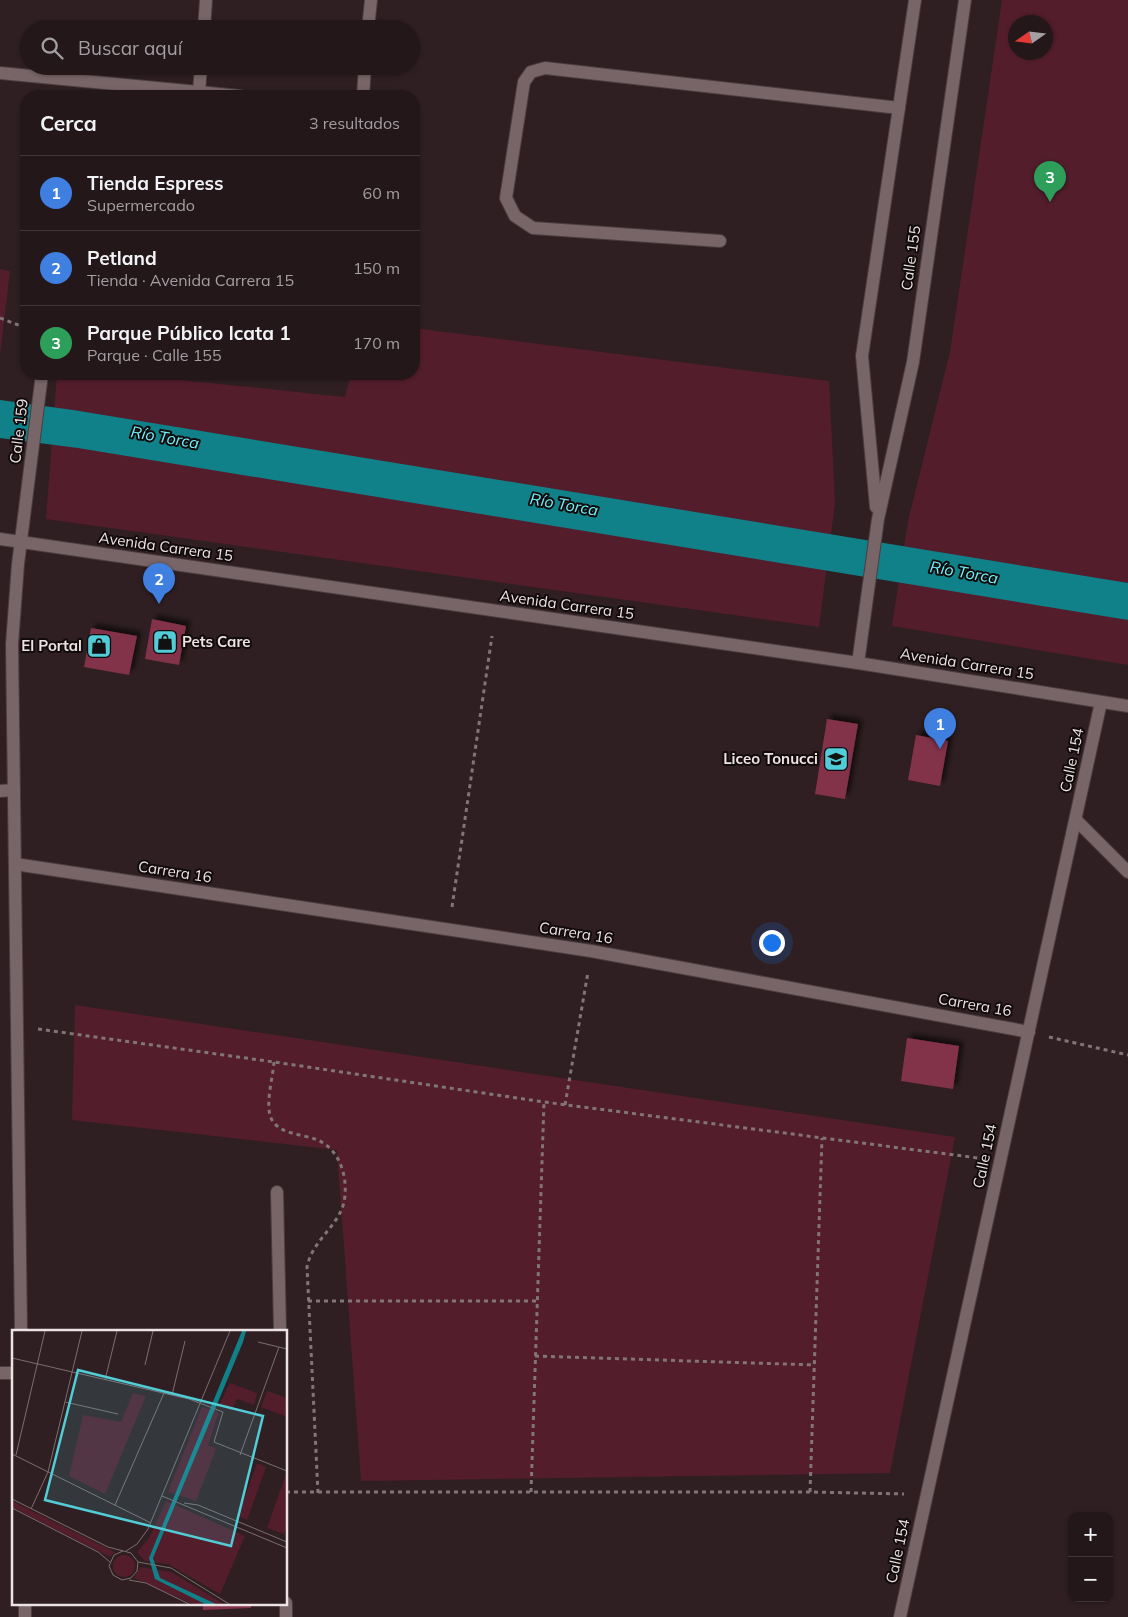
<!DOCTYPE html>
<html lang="es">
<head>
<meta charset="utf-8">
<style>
	body { margin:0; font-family:Mulish,sans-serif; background:#2b2023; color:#f1f3f6 }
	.controls { position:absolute; right:15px; bottom:15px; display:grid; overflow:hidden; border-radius:10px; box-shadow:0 1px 4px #0004 }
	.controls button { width:45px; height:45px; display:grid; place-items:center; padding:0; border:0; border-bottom:1px solid #403639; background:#23171a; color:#f1f3f6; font:25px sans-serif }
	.compass { position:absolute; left:1008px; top:15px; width:45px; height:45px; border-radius:50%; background:#23171a; box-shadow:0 1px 4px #0004; rotate:256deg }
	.you { position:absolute; left:771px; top:942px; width:18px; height:18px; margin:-12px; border:4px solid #fff; border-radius:50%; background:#1a73e8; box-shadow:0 0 0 8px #1a73e833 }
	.badge { display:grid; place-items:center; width:32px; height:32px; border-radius:50%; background:#52ccd6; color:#fff; font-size:16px; font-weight:700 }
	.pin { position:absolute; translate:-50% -41px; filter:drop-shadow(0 1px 2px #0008) }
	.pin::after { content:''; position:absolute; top:26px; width:18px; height:15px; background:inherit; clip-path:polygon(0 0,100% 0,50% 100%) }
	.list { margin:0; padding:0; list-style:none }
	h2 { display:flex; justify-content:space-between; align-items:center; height:65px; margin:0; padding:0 20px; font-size:21px }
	h2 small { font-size:16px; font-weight:400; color:#a39fa2 }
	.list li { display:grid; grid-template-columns:32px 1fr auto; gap:15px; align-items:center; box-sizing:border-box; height:75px; padding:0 20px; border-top:1px solid #403639 }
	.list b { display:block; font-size:19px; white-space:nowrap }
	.list p { margin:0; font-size:16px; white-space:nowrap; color:#a39fa2 }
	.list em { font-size:16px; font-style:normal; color:#a39fa2 }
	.icon { flex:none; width:28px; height:28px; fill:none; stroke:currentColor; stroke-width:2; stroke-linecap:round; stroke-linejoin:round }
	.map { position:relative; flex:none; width:1128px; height:1617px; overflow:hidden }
	.search { position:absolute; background:#23171a; box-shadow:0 1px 4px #0004; left:20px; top:20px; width:400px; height:55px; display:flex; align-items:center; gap:12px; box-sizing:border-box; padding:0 18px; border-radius:28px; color:#a39fa2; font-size:19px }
	.panel { position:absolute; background:#23171a; box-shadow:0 1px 4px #0004; left:20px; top:90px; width:400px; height:290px; border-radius:20px }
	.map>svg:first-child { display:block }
</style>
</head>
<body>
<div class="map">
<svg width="1128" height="1617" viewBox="0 0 1128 1617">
	<defs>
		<filter id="shadow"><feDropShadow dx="4.5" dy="-4.5" stdDeviation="2.5" flood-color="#0009"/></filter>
	</defs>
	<rect width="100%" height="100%" fill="#2f1f22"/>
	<g fill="#531d2c" fill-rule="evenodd">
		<path d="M 1002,0 L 1128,0 L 1128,665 L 892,626 L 908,521 L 950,352 ZM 1016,22 L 1046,22 L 1046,52 L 1016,52 Z"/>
		<polygon points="0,269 10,271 0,355"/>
		<polygon points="414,328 829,381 835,503 819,627 46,519 57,374 123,374 345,397 351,374 414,374"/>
		<polygon points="75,1005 955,1137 890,1473 361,1481 337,1150 72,1120"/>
	</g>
	<polygon fill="#118189" points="0,400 73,410 1128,583 1128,620 78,448 0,438"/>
	<g fill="#823248" filter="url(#shadow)">
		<polygon points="152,619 186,626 179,665 145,659"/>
		<polygon points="91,628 137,636 129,675 84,667"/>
		<polygon points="827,719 858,724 845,799 815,794"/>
		<polygon points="916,735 948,741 940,786 908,780"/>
		<polygon points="907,1038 959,1046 953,1089 901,1081"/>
		<polygon points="203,1603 251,1603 251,1608 203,1610"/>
	</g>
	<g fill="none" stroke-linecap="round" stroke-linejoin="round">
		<defs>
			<g id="minor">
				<polyline points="204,29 206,0"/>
				<polyline points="368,29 371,0"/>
				<polyline points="0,73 240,96"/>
				<polyline points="199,92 201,66"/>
				<polyline points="363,96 365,66"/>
				<polyline points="720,241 533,228 515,216 506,198 524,82 531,72 545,68 899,108"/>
				<polyline points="876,507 862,356 915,0"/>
				<polyline points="0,539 858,663 1128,706"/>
				<polyline points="858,663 878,519 913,362 965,0"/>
				<polyline points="0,791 14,790"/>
				<polyline points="1076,820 1128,872"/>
				<polyline points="15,864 591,951 1029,1032"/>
				<polyline points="277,1192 280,1331"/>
				<polyline points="21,1331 12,644 18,564 42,374"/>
				<polyline points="0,1373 14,1373"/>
				<polyline points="25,1603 25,1617"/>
				<polyline points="286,1603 286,1617"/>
				<polyline points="900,1617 1101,702"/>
			</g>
		</defs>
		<use href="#minor" stroke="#4a3d40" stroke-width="14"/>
		<g stroke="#827577" stroke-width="3" stroke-dasharray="4 4" stroke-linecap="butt">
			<polyline points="0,318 26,328"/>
			<polyline points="452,907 492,636"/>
			<polyline points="38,1029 274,1062 544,1102 978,1158"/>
			<polyline points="1049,1037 1128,1055"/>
			<path d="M 274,1062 C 273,1077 265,1104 271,1118 C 278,1134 301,1134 315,1139 C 338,1147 347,1173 345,1195 C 343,1225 313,1237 307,1267 L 318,1493"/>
			<polyline points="565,1105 588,972"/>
			<polyline points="308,1301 537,1301"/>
			<polyline points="535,1356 815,1365"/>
			<polyline points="286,1492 810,1492 904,1494"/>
			<polyline points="531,1492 544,1102"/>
			<polyline points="810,1492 822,1138"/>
		</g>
		<use href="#minor" stroke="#786568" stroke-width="12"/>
	</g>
	<defs>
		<symbol id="shop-square" viewBox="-11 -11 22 22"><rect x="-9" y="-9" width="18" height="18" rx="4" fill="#52ccd6" stroke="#120b0c"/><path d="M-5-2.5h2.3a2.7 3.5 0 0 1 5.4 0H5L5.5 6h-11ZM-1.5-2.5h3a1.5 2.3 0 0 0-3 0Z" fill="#111"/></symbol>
		<symbol id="school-square" viewBox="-11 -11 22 22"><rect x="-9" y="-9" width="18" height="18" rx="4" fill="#52ccd6" stroke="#120b0c"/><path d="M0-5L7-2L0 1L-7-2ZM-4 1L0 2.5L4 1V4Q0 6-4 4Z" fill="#111"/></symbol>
	</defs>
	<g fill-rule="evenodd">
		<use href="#shop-square" x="151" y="628" width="28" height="28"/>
		<use href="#shop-square" x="85" y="632" width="28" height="28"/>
		<use href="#school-square" x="822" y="745" width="28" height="28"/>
	</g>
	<g text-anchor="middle" stroke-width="4" stroke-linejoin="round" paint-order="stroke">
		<g font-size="15" fill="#ede2e4" stroke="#120b0c">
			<text transform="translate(911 258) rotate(-82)" y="5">Calle 155</text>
			<text transform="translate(19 431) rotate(-83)" y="5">Calle 159</text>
			<text transform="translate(166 547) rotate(8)" y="5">Avenida Carrera 15</text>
			<text transform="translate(567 605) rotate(8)" y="5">Avenida Carrera 15</text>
			<text transform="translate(967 664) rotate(9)" y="5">Avenida Carrera 15</text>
			<text transform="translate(1072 760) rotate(-78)" y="5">Calle 154</text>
			<text transform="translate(175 872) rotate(9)" y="5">Carrera 16</text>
			<text transform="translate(576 933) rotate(9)" y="5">Carrera 16</text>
			<text transform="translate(975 1005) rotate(10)" y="5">Carrera 16</text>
			<text transform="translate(985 1156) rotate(-78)" y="5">Calle 154</text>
			<text transform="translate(898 1551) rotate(-78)" y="5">Calle 154</text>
		</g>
		<g font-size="15" font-weight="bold" fill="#ede2e4" stroke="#120b0c" text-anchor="end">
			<text x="182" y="647" text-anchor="start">Pets Care</text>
			<text x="82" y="651">El Portal</text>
			<text x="818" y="764">Liceo Tonucci</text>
		</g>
		<g font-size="16" font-style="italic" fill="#70f1fb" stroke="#120b0c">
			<text transform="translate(165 437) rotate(10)" y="6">Río Torca</text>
			<text transform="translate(564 504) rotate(10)" y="6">Río Torca</text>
			<text transform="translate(964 572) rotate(10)" y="6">Río Torca</text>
		</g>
	</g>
	<g transform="translate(12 1330)">
		<rect width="275" height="275" fill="#2f1f22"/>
		<path d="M 218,53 L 245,63 L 242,75 L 225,69 L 220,80 L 207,75 ZM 255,61 L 275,68 L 275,87 L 249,77 ZM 121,63 L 134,66 L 93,164 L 57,146 L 71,85 L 109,92 ZM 190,77 L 207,82 L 196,115 L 204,119 L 184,171 L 156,162 ZM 245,133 L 254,137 L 235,190 L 226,186 ZM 274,144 L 275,197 L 272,204 L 255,198 ZM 0,171 L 103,222 L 98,227 L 0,177 ZM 154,171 L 233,206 L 208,264 L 156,234 L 133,231 L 125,222 L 137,208 ZM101 236a11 11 0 1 1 22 0a11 11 0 1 1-22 0ZM 128,237 L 159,242 L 212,274 L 181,274 L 122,248 Z" fill="#531d2c"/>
		<path d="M 230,1 L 234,1 L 231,12 L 141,228 L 148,248 L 204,274 L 193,274 L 143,249 L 137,228 Z" fill="#118189"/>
		<path fill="none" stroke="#7b6d70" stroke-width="1" d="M 246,12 L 275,19M 0,28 L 177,69 L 211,82 L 202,112 L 275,141M 133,35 L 141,1M 93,50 L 105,1M 160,65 L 173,11M 53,72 L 106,84M 0,124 L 139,193M 4,125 L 33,1M 228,125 L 267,17M 150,166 L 275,218M 0,169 L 96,217 L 119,223 L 126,232 L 125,241 L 119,248 L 110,250 L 101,245 L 97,236 L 102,225 L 111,221M 172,173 L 186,175 L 275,212M 103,175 L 152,63M 0,178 L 86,222 L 98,232M 19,179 L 36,142 L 70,1M 114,221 L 125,214 L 136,199 L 218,1M 126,232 L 159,238 L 217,274M 117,250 L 134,253 L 177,274"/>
		<path fill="#52ccd6" fill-opacity="0.15" stroke="#52ccd6" stroke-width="2.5" d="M 66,40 L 251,86 L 219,216 L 33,170 Z"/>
		<rect width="275" height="275" fill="none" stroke="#ede2e4" stroke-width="2.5"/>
	</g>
</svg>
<div class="controls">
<button>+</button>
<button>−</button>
</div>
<svg class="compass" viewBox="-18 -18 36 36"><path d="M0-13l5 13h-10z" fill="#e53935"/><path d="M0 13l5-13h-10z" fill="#a39fa2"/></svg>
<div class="you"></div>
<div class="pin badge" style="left:940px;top:749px;background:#3f7fe0">1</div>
<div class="pin badge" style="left:159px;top:604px;background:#3f7fe0">2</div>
<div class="pin badge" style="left:1050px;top:202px;background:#2e9e5b">3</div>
<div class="search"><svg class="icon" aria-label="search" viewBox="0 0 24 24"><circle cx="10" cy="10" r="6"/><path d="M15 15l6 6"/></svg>Buscar aquí</div>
<section class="panel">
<h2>Cerca<small>3 resultados</small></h2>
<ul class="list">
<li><span class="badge" style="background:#3f7fe0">1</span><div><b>Tienda Espress</b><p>Supermercado</p></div><em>60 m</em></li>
<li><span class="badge" style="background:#3f7fe0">2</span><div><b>Petland</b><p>Tienda · Avenida Carrera 15</p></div><em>150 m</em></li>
<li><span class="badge" style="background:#2e9e5b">3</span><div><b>Parque Público Icata 1</b><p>Parque · Calle 155</p></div><em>170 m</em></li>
</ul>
</section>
</div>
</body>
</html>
